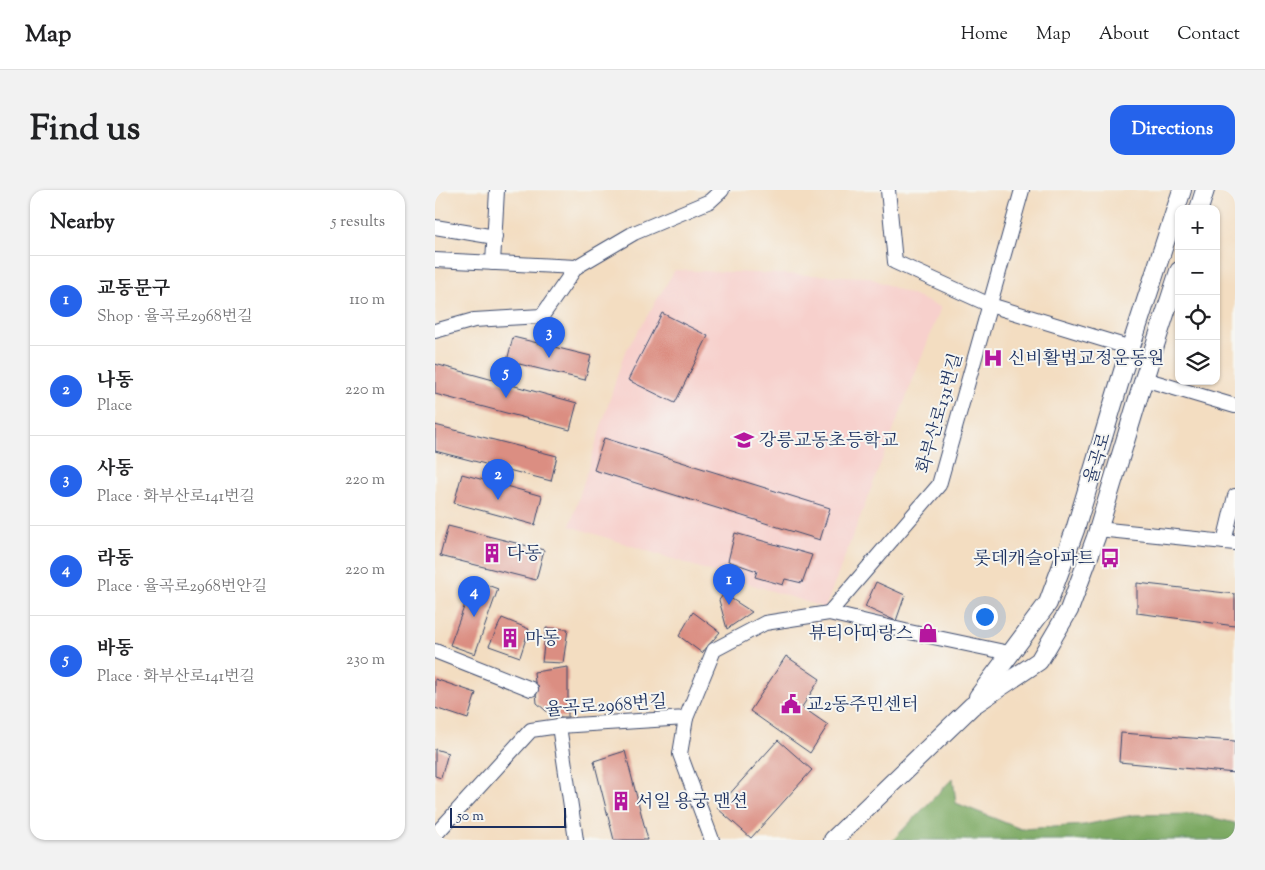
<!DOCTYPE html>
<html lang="en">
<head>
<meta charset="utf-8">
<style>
	body { margin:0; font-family:"Sorts Mill Goudy","Noto Serif KR",serif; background:#f2f2f2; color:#202124 }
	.controls { position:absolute; right:15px; top:15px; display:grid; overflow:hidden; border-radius:10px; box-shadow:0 1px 4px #0004 }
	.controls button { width:45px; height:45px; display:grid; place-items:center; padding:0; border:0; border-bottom:1px solid #e0e0e0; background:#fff; color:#202124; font:25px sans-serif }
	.scale { position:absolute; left:15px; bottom:12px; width:116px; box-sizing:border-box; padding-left:5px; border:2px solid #1b2f5e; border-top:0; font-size:14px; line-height:18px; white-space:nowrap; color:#1b2f5e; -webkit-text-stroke:4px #f6f6f2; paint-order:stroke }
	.you { position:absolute; left:549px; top:426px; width:18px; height:18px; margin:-12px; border:4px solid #fff; border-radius:50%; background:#1a73e8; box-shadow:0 0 0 8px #1a73e833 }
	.badge { display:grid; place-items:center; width:32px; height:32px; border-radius:50%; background:#2563eb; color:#fff; font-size:16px; font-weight:700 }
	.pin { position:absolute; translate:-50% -41px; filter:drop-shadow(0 1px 2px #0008) }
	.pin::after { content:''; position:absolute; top:26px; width:18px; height:15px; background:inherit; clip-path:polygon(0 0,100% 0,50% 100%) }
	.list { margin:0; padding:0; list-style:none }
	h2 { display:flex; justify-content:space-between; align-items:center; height:65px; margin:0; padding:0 20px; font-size:21px }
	h2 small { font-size:16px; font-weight:400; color:#757577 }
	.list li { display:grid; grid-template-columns:32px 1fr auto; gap:15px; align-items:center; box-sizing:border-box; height:90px; padding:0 20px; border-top:1px solid #e0e0e0 }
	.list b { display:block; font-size:19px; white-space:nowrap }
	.list p { margin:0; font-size:16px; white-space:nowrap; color:#757577 }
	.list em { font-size:16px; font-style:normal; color:#757577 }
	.icon { flex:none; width:28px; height:28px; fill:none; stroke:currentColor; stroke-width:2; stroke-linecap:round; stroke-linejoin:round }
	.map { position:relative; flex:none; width:800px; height:650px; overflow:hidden; border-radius:15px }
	header { display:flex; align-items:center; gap:30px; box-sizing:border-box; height:70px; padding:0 25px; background:#fff; border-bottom:1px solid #e0e0e0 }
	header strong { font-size:24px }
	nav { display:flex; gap:28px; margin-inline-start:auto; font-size:18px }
	.intro { display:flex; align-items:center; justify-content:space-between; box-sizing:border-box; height:120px; padding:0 30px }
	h1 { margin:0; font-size:35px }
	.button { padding:12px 22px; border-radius:15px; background:#2563eb; color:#fff; font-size:18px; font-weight:700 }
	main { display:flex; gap:30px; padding:0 30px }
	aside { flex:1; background:#fff; border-radius:15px; box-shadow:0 1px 4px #0004 }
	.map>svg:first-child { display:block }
</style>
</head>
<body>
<header>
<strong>Map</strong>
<nav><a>Home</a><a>Map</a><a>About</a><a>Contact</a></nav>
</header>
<div class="intro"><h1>Find us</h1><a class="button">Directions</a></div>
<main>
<aside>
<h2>Nearby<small>5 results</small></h2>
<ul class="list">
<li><span class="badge">1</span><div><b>교동문구</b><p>Shop · 율곡로2968번길</p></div><em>110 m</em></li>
<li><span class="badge">2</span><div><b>나동</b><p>Place</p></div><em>220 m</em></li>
<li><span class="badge">3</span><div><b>사동</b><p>Place · 화부산로141번길</p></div><em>220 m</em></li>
<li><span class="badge">4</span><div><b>라동</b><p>Place · 율곡로2968번안길</p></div><em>220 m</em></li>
<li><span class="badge">5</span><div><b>바동</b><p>Place · 화부산로141번길</p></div><em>230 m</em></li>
</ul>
</aside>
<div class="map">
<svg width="800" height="650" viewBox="0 0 800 650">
	<rect width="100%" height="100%" fill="#f6f6f2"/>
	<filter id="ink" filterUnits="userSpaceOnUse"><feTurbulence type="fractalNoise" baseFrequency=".02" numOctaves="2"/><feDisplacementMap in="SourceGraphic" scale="10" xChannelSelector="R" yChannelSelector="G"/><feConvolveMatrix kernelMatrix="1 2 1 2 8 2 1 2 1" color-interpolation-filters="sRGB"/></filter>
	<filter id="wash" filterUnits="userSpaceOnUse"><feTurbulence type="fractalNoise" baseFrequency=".0096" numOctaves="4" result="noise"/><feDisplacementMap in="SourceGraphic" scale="20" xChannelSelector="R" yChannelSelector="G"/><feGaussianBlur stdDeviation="1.12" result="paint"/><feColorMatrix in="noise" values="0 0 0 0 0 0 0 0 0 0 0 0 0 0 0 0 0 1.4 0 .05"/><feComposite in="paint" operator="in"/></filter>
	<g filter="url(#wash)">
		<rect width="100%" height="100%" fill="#f3ddc1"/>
		<polygon fill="#f7d0cc" points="240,80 433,87 506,117 390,418 135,336 189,164"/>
		<polygon fill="#7ca962" stroke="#4c6c60" points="518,588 521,613 586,639 649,635 698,625 762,624 800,633 800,650 458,650"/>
		<g id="blocks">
			<g fill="#db8e82">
				<polygon points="227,123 273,146 240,213 193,190"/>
				<polygon points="78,147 156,166 150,190 72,171"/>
				<polygon points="0,174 142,213 135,240 0,204"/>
				<polygon points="0,235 122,266 116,291 0,261"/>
				<polygon points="169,248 395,318 385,350 159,280"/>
				<polygon points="27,284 107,306 100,335 19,313"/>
				<polygon points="13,336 109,360 101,390 5,366"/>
				<polygon points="300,343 377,365 367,393 350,389 348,395 320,387 322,381 293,371"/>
				<polygon points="39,390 63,399 40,464 15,455"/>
				<polygon points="441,392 470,405 461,431 430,417"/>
				<polygon points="702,393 800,404 800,436 702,423"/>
				<polygon points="289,404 317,422 292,439 284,410"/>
				<polygon points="258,422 285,442 267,463 244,446"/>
				<polygon points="67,428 94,439 85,467 54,456"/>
				<polygon points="111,438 133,439 128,473 107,472"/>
				<polygon points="351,466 385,489 367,517 393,535 375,563 315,521"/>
				<polygon points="133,477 133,527 118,527 102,513 99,482"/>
				<polygon points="0,489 41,503 33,529 0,518"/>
				<polygon points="686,543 800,551 800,583 684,572"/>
				<polygon points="343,550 377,580 316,648 282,618"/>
				<polygon points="0,559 13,563 6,588 0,586"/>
				<polygon points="190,561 213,650 179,650 159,571"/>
			</g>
		</g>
	</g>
	<g filter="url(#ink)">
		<use href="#blocks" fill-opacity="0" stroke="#3b496d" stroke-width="1"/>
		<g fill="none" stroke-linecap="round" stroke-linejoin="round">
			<defs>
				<g id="minor">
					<polyline points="453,0 460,72 555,115 696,158"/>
					<polyline points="0,37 60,47"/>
					<polyline points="0,70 141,77"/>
					<polyline points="58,73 62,0"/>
					<polyline points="0,141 39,130 107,126 141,77 199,43 275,11 287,0"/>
					<polyline points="709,189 800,216"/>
					<polyline points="663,339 800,353"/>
					<polyline points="789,352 800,306"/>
					<polyline points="394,423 504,295 587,0"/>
					<polyline points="0,461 96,499"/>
					<polyline points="251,528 245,564 277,650"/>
					<polyline points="124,536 141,650"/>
					<polyline points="0,645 96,540 124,536 251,528 279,460 330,433 394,423 470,441 574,463"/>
				</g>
				<g id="tertiary">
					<polyline points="764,19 770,0"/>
					<polyline points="543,507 613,413 640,340 688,181 747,0"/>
					<polyline points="398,650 537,516 604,471 634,420 661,347 709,189 744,81"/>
				</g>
			</defs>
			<use href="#minor" stroke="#3b496d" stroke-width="16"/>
			<use href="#tertiary" stroke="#3b496d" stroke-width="20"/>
			<use href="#minor" stroke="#fff" stroke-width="14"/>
			<use href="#tertiary" stroke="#fff" stroke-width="18"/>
		</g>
	</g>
	<defs>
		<symbol id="hospital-bare" viewBox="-9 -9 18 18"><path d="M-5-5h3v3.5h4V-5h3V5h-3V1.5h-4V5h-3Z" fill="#b5179e" stroke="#f6f6f2" stroke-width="2.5" paint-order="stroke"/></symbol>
		<symbol id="school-bare" viewBox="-9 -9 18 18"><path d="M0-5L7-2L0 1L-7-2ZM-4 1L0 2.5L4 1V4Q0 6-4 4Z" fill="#b5179e" stroke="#f6f6f2" stroke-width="2.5" paint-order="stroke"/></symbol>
		<symbol id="building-bare" viewBox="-9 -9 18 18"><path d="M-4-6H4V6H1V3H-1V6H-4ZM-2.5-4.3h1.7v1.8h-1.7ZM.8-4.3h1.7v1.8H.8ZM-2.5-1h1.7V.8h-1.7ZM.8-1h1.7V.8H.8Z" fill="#b5179e" stroke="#f6f6f2" stroke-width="2.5" paint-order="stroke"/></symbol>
		<symbol id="bus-bare" viewBox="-9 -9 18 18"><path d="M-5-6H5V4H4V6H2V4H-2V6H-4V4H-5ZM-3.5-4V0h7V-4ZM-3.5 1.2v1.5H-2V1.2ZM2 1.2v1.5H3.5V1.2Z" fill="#b5179e" stroke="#f6f6f2" stroke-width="2.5" paint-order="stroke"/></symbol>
		<symbol id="shop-bare" viewBox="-9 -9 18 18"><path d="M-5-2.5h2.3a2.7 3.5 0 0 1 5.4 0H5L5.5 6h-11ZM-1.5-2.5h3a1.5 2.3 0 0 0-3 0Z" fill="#b5179e" stroke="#f6f6f2" stroke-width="2.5" paint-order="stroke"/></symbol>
		<symbol id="civic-bare" viewBox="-9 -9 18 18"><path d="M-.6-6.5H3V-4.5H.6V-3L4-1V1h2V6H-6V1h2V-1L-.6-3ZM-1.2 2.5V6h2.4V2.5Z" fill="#b5179e" stroke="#f6f6f2" stroke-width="2.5" paint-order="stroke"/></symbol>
	</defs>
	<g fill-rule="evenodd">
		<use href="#hospital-bare" x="544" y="154" width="28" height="28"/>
		<use href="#school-bare" x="295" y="236" width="28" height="28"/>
		<use href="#building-bare" x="43" y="349" width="28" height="28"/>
		<use href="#bus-bare" x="661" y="354" width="28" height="28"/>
		<use href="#shop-bare" x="479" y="429" width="28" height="28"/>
		<use href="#building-bare" x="61" y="434" width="28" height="28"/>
		<use href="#civic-bare" x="342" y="500" width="28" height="28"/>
		<use href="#building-bare" x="172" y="597" width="28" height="28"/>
	</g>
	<g text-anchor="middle" stroke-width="4" stroke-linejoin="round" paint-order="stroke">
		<g font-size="18" fill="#1b2f5e" stroke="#f6f6f2" text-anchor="start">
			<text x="573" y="174">신비활법교정운동원</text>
			<text x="324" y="256">강릉교동초등학교</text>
			<text x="72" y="369">다동</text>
			<text x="660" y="374" text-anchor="end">롯데캐슬아파트</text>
			<text x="478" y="449" text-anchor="end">뷰티아띠랑스</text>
			<text x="90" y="454">마동</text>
			<text x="371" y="520">교2동주민센터</text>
			<text x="201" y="617">서일 용궁 맨션</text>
		</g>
		<g font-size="18" fill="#1b2f5e" stroke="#f6f6f2">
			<text transform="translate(504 223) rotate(-74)" y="6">화부산로131번길</text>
			<text transform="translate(662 268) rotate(-73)" y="6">율곡로</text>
			<text transform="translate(171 515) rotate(-4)" y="6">율곡로2968번길</text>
		</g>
	</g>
</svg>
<div class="controls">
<button>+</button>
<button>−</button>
<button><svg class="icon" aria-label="locate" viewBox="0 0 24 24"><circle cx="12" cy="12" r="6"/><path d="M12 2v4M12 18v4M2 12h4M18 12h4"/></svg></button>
<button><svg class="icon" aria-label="layers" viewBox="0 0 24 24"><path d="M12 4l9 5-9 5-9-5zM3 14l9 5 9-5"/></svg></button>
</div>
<div class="scale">50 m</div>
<div class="you"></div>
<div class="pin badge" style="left:294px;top:415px">1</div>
<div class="pin badge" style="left:63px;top:310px">2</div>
<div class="pin badge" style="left:114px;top:168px">3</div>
<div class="pin badge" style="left:39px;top:427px">4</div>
<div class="pin badge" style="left:71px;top:208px">5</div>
</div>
</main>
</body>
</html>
